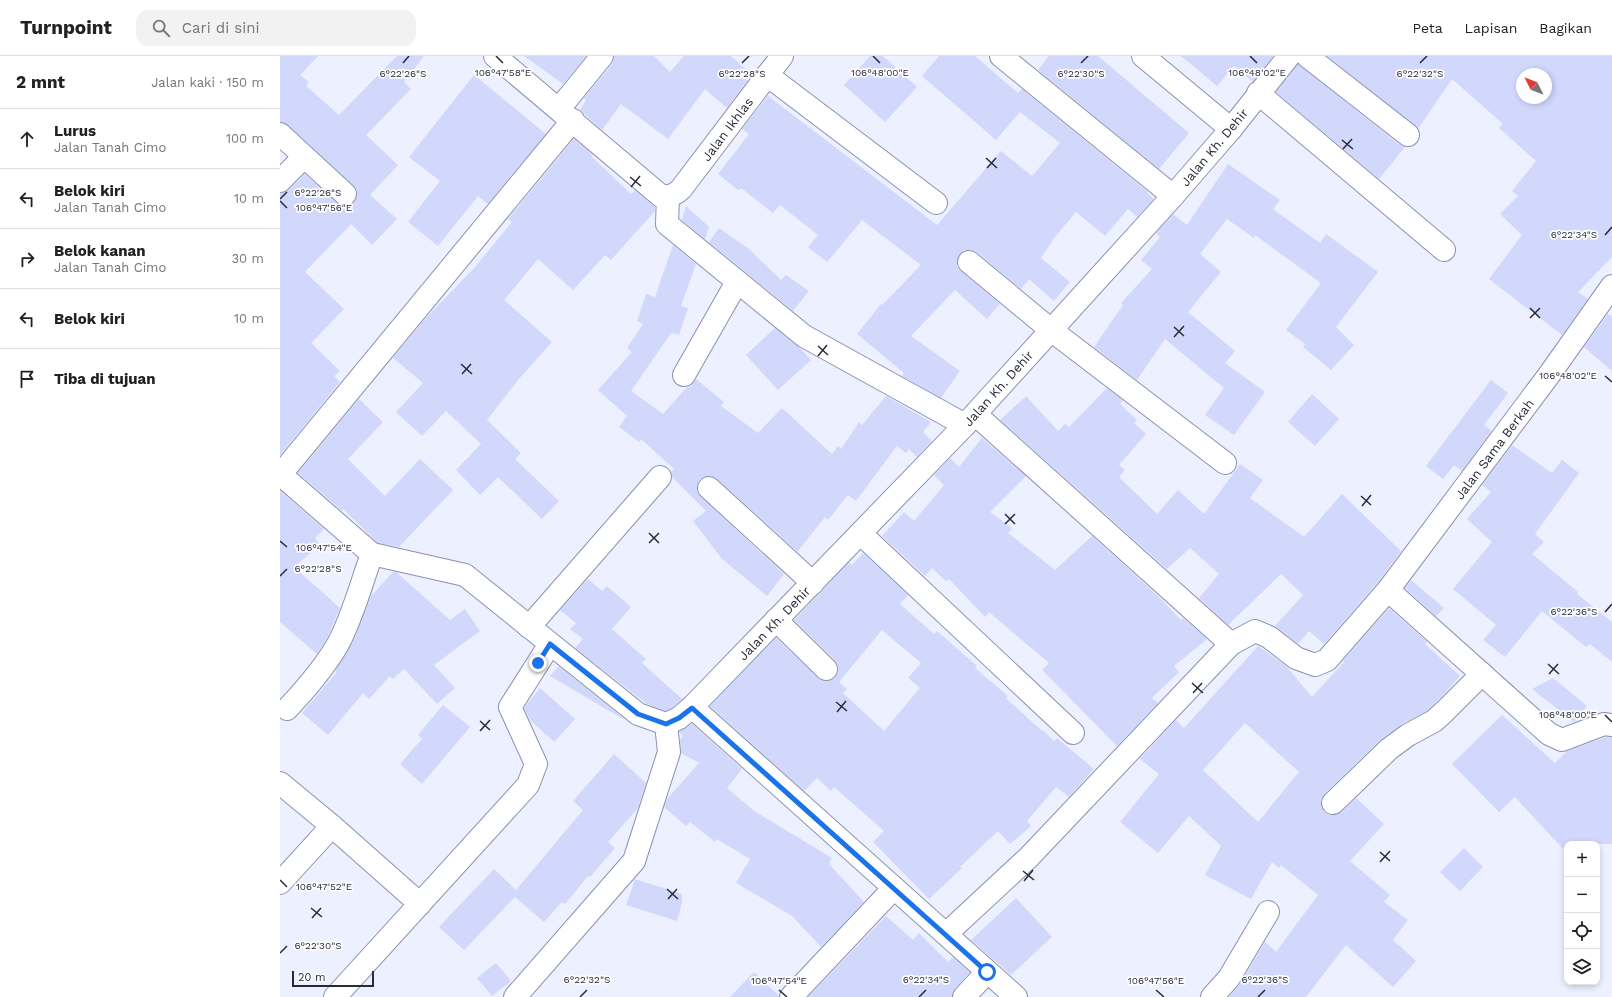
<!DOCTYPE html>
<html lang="id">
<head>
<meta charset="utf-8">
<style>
	body { margin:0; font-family:"Work Sans",sans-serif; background:#f2f2f2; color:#222 }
	.controls { position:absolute; right:12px; bottom:12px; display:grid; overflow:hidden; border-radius:8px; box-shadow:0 2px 6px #0003 }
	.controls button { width:36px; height:36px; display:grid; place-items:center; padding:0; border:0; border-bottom:1px solid #e0e0e0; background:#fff; color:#222; font:20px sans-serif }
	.compass { position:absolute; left:1236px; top:12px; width:36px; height:36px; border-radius:50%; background:#fff; box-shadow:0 2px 6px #0003; rotate:312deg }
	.scale { position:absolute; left:12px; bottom:10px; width:82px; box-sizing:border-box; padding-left:4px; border:2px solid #282a38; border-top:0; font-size:11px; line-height:14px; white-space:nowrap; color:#282a38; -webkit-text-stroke:3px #fefefe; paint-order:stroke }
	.stop { position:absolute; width:12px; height:12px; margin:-9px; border:3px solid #1a73e8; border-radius:50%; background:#fff }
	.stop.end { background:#1a73e8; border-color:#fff; box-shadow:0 1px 4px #0008 }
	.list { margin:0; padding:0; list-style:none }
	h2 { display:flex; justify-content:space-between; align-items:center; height:52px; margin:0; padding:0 16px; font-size:17px }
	h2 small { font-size:13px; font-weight:400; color:#767676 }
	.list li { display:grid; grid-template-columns:26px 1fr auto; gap:12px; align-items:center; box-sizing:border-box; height:60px; padding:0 16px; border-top:1px solid #e0e0e0 }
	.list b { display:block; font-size:15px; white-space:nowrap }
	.list p { margin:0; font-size:13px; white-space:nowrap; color:#767676 }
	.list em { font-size:13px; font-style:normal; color:#767676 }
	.icon { flex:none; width:22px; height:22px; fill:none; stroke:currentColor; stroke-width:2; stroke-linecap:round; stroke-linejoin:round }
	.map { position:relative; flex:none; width:1332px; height:941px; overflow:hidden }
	header { display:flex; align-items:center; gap:24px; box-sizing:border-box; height:56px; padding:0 20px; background:#fff; border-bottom:1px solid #e0e0e0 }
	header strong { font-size:19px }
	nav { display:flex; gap:22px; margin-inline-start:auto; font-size:14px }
	.search { width:280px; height:36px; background:#f2f2f2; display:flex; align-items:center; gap:10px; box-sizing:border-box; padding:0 14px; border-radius:12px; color:#767676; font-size:15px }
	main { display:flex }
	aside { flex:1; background:#fff }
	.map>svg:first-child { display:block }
</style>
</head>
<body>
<header>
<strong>Turnpoint</strong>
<div class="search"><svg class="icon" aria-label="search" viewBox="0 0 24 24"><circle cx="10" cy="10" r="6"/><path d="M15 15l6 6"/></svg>Cari di sini</div>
<nav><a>Peta</a><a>Lapisan</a><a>Bagikan</a></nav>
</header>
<main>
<aside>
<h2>2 mnt<small>Jalan kaki · 150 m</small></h2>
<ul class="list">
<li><svg class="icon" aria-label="ahead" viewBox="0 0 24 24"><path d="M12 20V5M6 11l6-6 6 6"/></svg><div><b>Lurus</b><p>Jalan Tanah Cimo</p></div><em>100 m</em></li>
<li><svg class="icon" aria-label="left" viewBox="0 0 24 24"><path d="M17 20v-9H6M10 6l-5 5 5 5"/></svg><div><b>Belok kiri</b><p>Jalan Tanah Cimo</p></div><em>10 m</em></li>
<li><svg class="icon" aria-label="right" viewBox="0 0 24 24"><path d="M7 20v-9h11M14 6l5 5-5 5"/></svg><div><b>Belok kanan</b><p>Jalan Tanah Cimo</p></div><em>30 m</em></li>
<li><svg class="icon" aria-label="left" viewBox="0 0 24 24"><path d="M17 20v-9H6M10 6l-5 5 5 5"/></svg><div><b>Belok kiri</b></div><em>10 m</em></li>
<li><svg class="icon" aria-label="arrive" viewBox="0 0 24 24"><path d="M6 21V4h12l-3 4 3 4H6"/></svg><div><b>Tiba di tujuan</b></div></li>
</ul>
</aside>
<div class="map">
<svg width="1332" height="941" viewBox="0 0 1332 941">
	<rect width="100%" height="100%" fill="#edf0fe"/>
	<g fill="#d1d8fc" fill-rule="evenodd">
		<polygon points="0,0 38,0 20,19 29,26 26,30 59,59 117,0 144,0 124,26 131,33 86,79 118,109 90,139 117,163 92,189 71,168 25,216 64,253 31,287 60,315 54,320 60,326 0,399 0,137 9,134 25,118 57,147 62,150 69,150 74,146 77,140 77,134 73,129 8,69 0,66"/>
		<polygon points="244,0 306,0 283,28"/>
		<polygon points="334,0 374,0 390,16 404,0 451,0 467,15 462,20 468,24 447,52 425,33 388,83 341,48 322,74 300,54 306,44 304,42 332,8"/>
		<polygon points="590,0 603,0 637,31 605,66 564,29"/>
		<polygon points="659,0 695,0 738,37 742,33 868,136 867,137 874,143 857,161 848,153 825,180 796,156 775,181 761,202 790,226 774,245 749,223 741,233 697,196 691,194 684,194 680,198 677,204 677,211 681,215 720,248 707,263 675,234 631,280 680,315 661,342 622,320 624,317 577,278 601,248 602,249 641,209 582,164 547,206 528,191 538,179 500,149 493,157 461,132 458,134 438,118 469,78 462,73 488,40 657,169 721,95 752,120 780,87 740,56 716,84 642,20"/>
		<polygon points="769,0 818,0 909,77 879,113 758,14"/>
		<polygon points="901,0 993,0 973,26 954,10 937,30"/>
		<path d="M 1047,0 L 1332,0 L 1332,201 L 1298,236 L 1308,243 L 1282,279 L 1209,223 L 1242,179 L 1220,158 L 1238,140 L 1232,135 L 1256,105 L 1219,72 L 1223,68 L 1172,23 L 1138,73 ZM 1242,18 L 1266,18 L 1266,42 L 1242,42 Z"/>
		<polygon points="1018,8 1120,89 1125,91 1099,123 996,36"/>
		<polygon points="194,19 266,78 208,148 198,140 158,190 128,166 160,125 129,101"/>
		<polygon points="294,83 313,99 312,101 351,138 355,134 375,151 375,155 331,204 325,199 293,234 258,203 224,244 272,286 238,324 207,364 241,397 235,403 279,445 262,463 218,421 200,439 176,414 201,388 166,355 142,380 116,356 143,327 113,302 144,264 195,211 232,166 228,163"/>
		<polygon points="948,108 1000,144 993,153 1040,187 1046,178 1098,216 1056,271 1074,289 1051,314 1023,291 1025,288 1006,274 1041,227 975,179 974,182 947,163 920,198 941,216 908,256 955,295 945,307 985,336 954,379 925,359 944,332 885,283 857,324 814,291 843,249 841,247 872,213 861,204 880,181 876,177 893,158 907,169"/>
		<polygon points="406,150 429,171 425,183 402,164"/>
		<polygon points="439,172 469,193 501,224 506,219 529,235 513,255 429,186"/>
		<polygon points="393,189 416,208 401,250 408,252 399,279 391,277 351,335 383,358 407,331 411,330 416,323 444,346 441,350 478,377 502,352 552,398 558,390 561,393 579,366 582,369 606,340 651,366 643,376 652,385 637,401 629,393 626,397 617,390 576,445 568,439 548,464 545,461 518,495 520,498 437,423 431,420 425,420 420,423 417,430 417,436 421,441 504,518 487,540 442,503 413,465 426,455 392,421 391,416 394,413 361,383 359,386 339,371 347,360 318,334 352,296 347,292 363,268 357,265 366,238 375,241"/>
		<polygon points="1328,258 1332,261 1332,315 1304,291"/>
		<polygon points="495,272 520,292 531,304 498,334 466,299"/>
		<polygon points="1211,324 1228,337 1204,369 1212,375 1182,415 1174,409 1163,423 1146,410"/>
		<polygon points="827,332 843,344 840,348 857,364 854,367 866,378 839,409 845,414 839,421 877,458 898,434 924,458 960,408 983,424 970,442 1024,481 1062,438 1121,495 1098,526 1044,588 1029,575 1018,588 995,570 1023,539 1001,518 948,569 919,542 939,518 910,492 887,513 720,364 746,340 778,375 785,368 789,371"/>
		<polygon points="1032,338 1059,363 1035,390 1008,366"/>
		<polygon points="79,343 103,366 68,403 105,440 140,403 173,434 119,491 98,487 63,453 62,455 18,417"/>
		<polygon points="702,382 746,420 710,456 732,472 728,477 775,514 812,480 878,540 901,564 903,562 927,583 894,610 899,616 872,642 878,647 837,690 762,614 769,607 709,556 705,561 669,523 666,525 652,512 645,520 602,480 624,456 634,465 664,429 654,419 670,402 679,411"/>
		<polygon points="1232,389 1272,417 1282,404 1299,417 1255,478 1264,486 1252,498 1298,536 1297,538 1332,566 1332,606 1310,588 1306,591 1262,555 1225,601 1203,584 1216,569 1173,533 1212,486 1187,463 1211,436 1202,429"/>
		<polygon points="0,435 44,473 35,482 40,489 14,511 60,552 47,582 37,598 0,566"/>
		<path d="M 583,497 L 628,539 L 620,548 L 654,578 L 657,575 L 697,610 L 695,612 L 728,640 L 726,642 L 762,675 L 763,674 L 774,685 L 777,682 L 814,713 L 789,741 L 776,731 L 747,765 L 751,770 L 730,788 L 718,775 L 680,811 L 682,812 L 649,843 L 593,786 L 604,775 L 554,731 L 551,735 L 537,722 L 524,735 L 430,650 L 496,582 L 538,622 L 543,625 L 549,625 L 555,622 L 558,616 L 558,610 L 555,604 L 514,564 L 569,506 L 572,509 ZM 602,574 L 641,607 L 628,622 L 640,632 L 604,675 L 563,637 L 567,633 L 559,626 Z"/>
		<polygon points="113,516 116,516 170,564 185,553 200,575 154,609 175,632 157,648 124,613 113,623 110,620 89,643 83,637 48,679 22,657 57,616 55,615 75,582 91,540"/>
		<polygon points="308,523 322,535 327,530 351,551 332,573 366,603 362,607 402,643 392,651 385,655 367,648 295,592 303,583 290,573 296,567 280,554"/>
		<polygon points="1131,524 1164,552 1156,560 1125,532"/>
		<path d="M 1109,552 L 1147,586 L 1145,588 L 1180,620 L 1165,637 L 1147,655 L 1122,668 L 1100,684 L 1044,738 L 1041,743 L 1041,750 L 1044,756 L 1049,759 L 1056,759 L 1062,756 L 1076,742 L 1104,768 L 1070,805 L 1110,839 L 1104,846 L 1128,864 L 1113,884 L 1136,905 L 1113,931 L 1066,889 L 1026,941 L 949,941 L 960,928 L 985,886 L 996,896 L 1038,839 L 1001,809 L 999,812 L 992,806 L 971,843 L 925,819 L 941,790 L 909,760 L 878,797 L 840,766 L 879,718 L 860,703 L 896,664 L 904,672 L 978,590 L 1006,610 L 1032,641 L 1064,606 L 1063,605 ZM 965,667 L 1019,716 L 978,766 L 923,714 Z"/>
		<polygon points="279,610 343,662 343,663 270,620"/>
		<polygon points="1273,622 1307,650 1294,666 1252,633"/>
		<polygon points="260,632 295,663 274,686 250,664 244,652"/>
		<polygon points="163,649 190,671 142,728 120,708 142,683 138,679"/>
		<polygon points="1222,659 1275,707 1287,695 1326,681 1332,681 1332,788 1287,788 1283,793 1235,741 1219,756 1172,708"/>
		<polygon points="412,668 462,713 447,732 474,755 552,802 549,808 584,846 541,891 512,860 456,827 470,803 437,783 435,786 410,766 406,770 384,751 387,743 419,707 401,697 400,684 403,680 399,676"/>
		<polygon points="334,698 366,727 358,752 328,786 335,792 310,821 308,820 285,848 282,846 264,866 235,841 184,894 159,871 214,813 236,834 303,754 293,745"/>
		<polygon points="1184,792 1203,811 1180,835 1160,816"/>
		<polygon points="355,823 402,838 402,847 397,865 346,849"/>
		<polygon points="736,842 772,881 731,919 691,884"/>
		<polygon points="606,860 633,884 639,877 668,906 673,901 690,916 675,933 672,941 528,941"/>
		<polygon points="216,907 231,925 212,940 197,922"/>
		<polygon points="474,916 499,940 499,941 450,941"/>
	</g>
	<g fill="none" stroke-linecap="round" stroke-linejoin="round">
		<defs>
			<g id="street">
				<path d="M 215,0 L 381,140 C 390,141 395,139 401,133 L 502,0"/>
				<polyline points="721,0 893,140"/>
				<polyline points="863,0 951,73"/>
				<polyline points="1027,0 1128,79"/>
				<polyline points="487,19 656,147"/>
				<polyline points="978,37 1164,194"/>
				<polyline points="279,53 322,0"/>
				<polyline points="0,78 65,138"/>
				<polyline points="0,125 24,101"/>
				<polyline points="388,141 387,168 524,280 685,369"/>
				<polyline points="689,206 771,274 945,407"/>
				<polyline points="404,319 457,226"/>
				<polyline points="695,358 951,588 975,575 989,581 1016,602 1035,609 1047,604 1108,534 1269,319 1332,230"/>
				<polyline points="0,418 92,498 185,519 358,658 386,668 399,662 412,651 685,369 893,140 951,73 1009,0"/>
				<polyline points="0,419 293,64"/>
				<polyline points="429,432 533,527"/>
				<polyline points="581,478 793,677"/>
				<polyline points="1108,534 1269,678 1282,684 1324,668 1332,669"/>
				<polyline points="496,564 546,613"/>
				<polyline points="249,571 380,421"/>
				<polyline points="412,651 736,941"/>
				<path d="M 7,653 C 26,633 44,612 58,588 C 73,560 81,528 92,498"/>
				<polyline points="0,727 52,770 140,848"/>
				<polyline points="1053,747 1109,693 1128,679 1154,665 1164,656 1202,618"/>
				<polyline points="0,827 52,770"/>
				<polyline points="666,878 749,801 951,588"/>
				<polyline points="55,941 248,729 256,708 230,651 270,588"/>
				<polyline points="235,941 354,805 389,696 386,668"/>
				<polyline points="511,941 614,832"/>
				<polyline points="684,941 707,916"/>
				<polyline points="932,941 949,922 988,856"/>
			</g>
		</defs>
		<use href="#street" stroke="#8a91b2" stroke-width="24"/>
		<use href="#street" stroke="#fff" stroke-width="22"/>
	</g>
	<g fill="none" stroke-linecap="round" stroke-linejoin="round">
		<polyline stroke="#1a73e8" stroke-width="5" points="258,607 270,588 358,658 386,668 399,662 412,652 707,916"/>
	</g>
	<path fill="none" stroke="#282a38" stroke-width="1.5" d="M 216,0 L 223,7M 593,0 L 600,7M 970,0 L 977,7M 123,7 L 129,0M 462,7 L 469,0M 801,7 L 808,0M 1140,7 L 1147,0M 1062,84 L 1073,93M 1063,93 L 1072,83M 706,102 L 717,112M 707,112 L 716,102M 350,121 L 361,130M 351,131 L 360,120M 0,143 L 7,136M 0,145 L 7,152M 1325,179 L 1332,171M 1250,252 L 1260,262M 1250,262 L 1260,252M 894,271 L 904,280M 894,281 L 904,270M 538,290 L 548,299M 538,300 L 547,289M 181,308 L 192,318M 182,318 L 191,308M 1325,320 L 1332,326M 1081,440 L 1091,449M 1082,450 L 1091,439M 725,458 L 735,468M 725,468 L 735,458M 369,477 L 379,487M 0,485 L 7,491M 369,487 L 379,477M 0,520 L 7,513M 1325,556 L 1332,548M 1268,608 L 1279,618M 1269,618 L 1278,608M 912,627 L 923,637M 913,637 L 922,627M 556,646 L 567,655M 557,656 L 566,645M 1325,659 L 1332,666M 200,665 L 210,674M 200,675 L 210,664M 1100,796 L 1110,805M 1100,806 L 1110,795M 743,815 L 754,824M 0,824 L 7,831M 744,825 L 753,814M 387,833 L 398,843M 388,843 L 397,833M 31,852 L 42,861M 32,862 L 41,852M 0,897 L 7,890M 499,934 L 507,941M 876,934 L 884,941M 300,941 L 307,934M 639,941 L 646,934M 978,941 L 985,934"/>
	<g text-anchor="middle" stroke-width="3.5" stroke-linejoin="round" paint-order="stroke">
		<g font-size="13" fill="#282a38" stroke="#fefefe">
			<text transform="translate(447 73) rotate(-53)" y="5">Jalan Ikhlas</text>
			<text transform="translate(934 91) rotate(-50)" y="5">Jalan Kh. Dehir</text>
			<text transform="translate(718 332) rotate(-48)" y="5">Jalan Kh. Dehir</text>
			<text transform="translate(1214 393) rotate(-53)" y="5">Jalan Sama Berkah</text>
			<text transform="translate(494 567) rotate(-46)" y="5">Jalan Kh. Dehir</text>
		</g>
	</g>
	<g font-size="10" text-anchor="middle" fill="#282a38" stroke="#fefefe" stroke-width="3.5" stroke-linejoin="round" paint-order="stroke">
		<text x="223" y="20">106°47'58"E</text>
		<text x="600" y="20">106°48'00"E</text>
		<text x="977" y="20">106°48'02"E</text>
		<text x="462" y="21">6°22'28"S</text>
		<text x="123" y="21">6°22'26"S</text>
		<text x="801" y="21">6°22'30"S</text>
		<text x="1140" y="21">6°22'32"S</text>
		<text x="38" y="140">6°22'26"S</text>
		<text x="44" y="155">106°47'56"E</text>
		<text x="1294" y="182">6°22'34"S</text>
		<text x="1288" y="323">106°48'02"E</text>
		<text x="44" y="495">106°47'54"E</text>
		<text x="38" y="516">6°22'28"S</text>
		<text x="1294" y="559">6°22'36"S</text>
		<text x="1288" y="662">106°48'00"E</text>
		<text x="44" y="834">106°47'52"E</text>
		<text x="38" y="893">6°22'30"S</text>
		<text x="307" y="927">6°22'32"S</text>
		<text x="646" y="927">6°22'34"S</text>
		<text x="985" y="927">6°22'36"S</text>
		<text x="499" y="928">106°47'54"E</text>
		<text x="876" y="928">106°47'56"E</text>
	</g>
</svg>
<div class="controls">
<button>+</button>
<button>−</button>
<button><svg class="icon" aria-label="locate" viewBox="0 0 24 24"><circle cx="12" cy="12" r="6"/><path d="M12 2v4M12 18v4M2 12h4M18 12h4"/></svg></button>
<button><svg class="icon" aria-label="layers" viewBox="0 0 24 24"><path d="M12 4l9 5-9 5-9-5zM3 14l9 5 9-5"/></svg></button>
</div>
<svg class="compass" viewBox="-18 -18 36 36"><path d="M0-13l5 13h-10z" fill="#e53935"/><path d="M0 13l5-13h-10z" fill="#767676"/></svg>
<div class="scale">20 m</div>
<div class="stop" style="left:707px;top:916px"></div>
<div class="stop end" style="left:258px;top:607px"></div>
</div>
</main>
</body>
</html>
